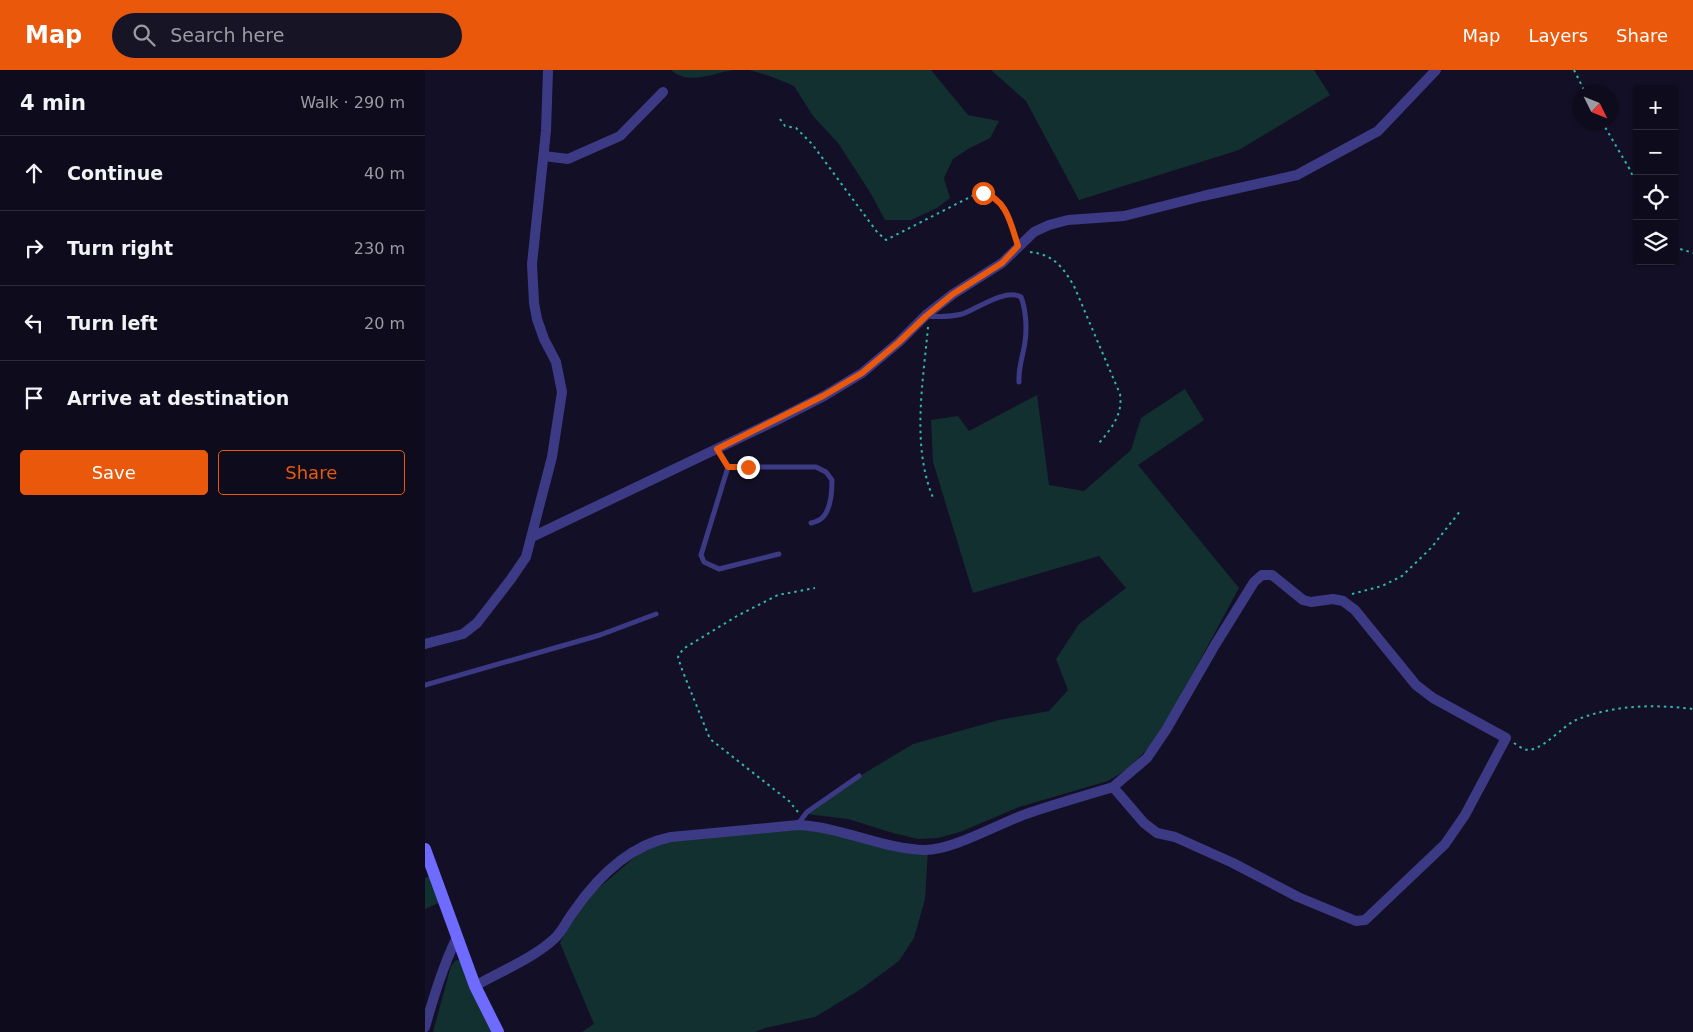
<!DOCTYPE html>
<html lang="en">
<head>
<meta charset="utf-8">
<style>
	body { margin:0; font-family:"DejaVu Sans",sans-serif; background:#171425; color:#f1f3f6 }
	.controls { position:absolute; right:15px; top:15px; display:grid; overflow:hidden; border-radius:5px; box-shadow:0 1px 4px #0004 }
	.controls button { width:45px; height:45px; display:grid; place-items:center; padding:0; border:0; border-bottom:1px solid #2e2b3b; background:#0e0b1c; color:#f1f3f6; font:25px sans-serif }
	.compass { position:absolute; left:1148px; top:15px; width:45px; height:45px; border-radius:50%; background:#0e0b1c; box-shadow:0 1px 4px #0004; rotate:133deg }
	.stop { position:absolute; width:15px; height:15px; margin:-11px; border:4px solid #ea580c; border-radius:50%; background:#fff }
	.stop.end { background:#ea580c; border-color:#fff; box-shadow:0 1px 5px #0008 }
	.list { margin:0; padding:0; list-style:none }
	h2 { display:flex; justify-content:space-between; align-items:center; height:65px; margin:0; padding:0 20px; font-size:21px }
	h2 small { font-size:16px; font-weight:400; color:#9b9ba3 }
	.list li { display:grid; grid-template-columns:32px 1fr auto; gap:15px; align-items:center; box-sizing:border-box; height:75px; padding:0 20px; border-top:1px solid #2e2b3b }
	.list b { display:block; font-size:19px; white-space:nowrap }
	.list em { font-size:16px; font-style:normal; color:#9b9ba3 }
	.actions { display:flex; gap:10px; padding:15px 20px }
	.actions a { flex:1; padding:11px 0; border:1px solid #ea580c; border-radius:5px; text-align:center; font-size:18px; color:#ea580c }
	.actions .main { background:#ea580c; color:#fff }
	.icon { flex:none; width:28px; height:28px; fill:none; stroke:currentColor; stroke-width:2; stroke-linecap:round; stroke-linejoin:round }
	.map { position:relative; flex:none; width:1268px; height:962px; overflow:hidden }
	header { display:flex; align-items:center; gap:30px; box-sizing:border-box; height:70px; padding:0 25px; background:#ea580c; color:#fff }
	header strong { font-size:24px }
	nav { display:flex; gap:28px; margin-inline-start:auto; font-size:18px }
	.search { width:350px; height:45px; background:#171425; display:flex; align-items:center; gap:12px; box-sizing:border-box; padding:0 18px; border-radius:28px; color:#9b9ba3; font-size:19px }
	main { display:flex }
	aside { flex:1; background:#0e0b1c }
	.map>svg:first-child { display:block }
</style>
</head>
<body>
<header>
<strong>Map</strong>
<div class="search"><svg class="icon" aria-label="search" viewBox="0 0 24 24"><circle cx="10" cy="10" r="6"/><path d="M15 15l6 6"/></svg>Search here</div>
<nav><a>Map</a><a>Layers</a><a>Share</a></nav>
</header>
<main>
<aside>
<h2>4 min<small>Walk · 290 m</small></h2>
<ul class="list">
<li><svg class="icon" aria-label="ahead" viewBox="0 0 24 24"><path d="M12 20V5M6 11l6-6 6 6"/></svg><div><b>Continue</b></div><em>40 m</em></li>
<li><svg class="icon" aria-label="right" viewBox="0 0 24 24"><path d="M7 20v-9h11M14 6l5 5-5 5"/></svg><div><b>Turn right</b></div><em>230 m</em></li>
<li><svg class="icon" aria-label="left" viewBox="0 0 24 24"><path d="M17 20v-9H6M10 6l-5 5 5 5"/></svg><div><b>Turn left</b></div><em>20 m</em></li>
<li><svg class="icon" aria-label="arrive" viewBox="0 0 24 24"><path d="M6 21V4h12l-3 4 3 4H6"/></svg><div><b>Arrive at destination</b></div></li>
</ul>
<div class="actions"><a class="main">Save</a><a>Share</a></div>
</aside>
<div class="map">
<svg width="1268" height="962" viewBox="0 0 1268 962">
	<rect width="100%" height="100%" fill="#130f26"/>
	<g fill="#12302f">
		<path d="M 246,0 L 308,0 C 288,3 264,16 246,0 Z"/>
		<polygon points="324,0 506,0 543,45 574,51 565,68 543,79 528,89 519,108 525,128 512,138 486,150 460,150 445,122 413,73 388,46 369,16 345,6"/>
		<polygon points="566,0 889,0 905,25 814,80 654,130 601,31"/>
		<polygon points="760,319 779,350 713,395 814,518 748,640 725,676 703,699 683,711 594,737 535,762 513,768 493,769 468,763 423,749 382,744 438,704 488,674 574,650 624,641 643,620 631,589 654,554 701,518 674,486 548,523 508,392 506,350 533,346 544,361 612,325 624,415 659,421 706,380 716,348"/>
		<polygon points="365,756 503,780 500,829 489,868 474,891 436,919 390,947 340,958 330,962 157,962 169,954 135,873 148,846 168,823 219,779 255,766"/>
		<polygon points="7,805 16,832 0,839 0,808"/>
		<polygon points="31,890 36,891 68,962 8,962 26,896"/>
	</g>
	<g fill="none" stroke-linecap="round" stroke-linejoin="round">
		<g stroke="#2fb8b0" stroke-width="2" stroke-dasharray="2.5 4" stroke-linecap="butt">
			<polyline points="1149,0 1160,22"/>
			<path d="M 355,49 L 360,56 L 371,58 L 387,74 L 452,162 L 461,170 L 547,126 C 578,119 582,143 590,167"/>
			<polyline points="1177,52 1204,98 1212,115"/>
			<polyline points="1249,177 1268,183"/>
			<path d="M 605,182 C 629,185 637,196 649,216 L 695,324 C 698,344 687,358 674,373"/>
			<path d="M 503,257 C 498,314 486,377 509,430"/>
			<polyline points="927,524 957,516 977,506 1006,478 1036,440"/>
			<path d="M 1089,673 C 1092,675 1096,678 1099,679 C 1114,685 1137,656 1151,650 C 1188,635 1228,634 1268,639"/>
			<polyline points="373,742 364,731 285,669 256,597 253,587 258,579 312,546 353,525 390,518"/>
		</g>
		<g stroke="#3d3a85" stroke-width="5">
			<path d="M 501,246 C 513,247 525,247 537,244 C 552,239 580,218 596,227 C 601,240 602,258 600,272 C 598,286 593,298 594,312"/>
			<path d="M 292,379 L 303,397 L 391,397 L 401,402 L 407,410 C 407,421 406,440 397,448 C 394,451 390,452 386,453"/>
			<polyline points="303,397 276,485 279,492 294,499 354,484"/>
			<polyline points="0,615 175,565 231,544"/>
			<polyline points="373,754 382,742 434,706"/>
		</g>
		<g stroke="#3d3a85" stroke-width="10">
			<polyline points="119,86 143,89 195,66 238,22"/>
			<polyline points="107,467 352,350 399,326 437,303 474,272 501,245 528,224 577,193 609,162 624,155 643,150 699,146 778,126 872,105 953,61 1011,0"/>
			<polyline points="0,574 38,564 52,553 86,509 101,487 127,387 137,322 131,292 119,269 112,249 109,233 107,194 121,61 123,0"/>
			<path d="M 50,916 C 76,901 107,889 129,869 C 137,862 142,850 149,841 C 172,808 205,775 246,767 L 373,755 C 417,757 458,779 500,780 C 528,780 573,754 601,744 C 630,734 659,726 688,717 L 719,753 L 732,763 L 750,767 L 808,793 L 873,827 L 931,851 L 940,850 L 1020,774 L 1040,745 L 1081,668 L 1008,628 L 991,615 L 930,540 L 918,531 L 908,529 L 886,532 L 878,530 L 847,505 L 837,505 L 829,512 L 790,575 L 741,660 L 722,688 L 688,717"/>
			<path d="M 0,957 C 9,926 18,896 32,867"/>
		</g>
		<polyline stroke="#6f6bff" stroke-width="12" points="0,779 50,916 73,962"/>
	</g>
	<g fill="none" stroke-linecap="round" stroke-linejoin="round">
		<path stroke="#ea580c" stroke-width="6" d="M 323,397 L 303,397 L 292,379 L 398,326 L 437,303 L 474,272 L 501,246 L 528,224 L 577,193 L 593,176 C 586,155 582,129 558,123"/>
	</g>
</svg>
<div class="controls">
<button>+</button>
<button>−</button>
<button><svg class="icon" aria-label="locate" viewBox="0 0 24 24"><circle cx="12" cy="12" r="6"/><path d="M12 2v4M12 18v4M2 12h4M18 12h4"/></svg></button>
<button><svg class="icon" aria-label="layers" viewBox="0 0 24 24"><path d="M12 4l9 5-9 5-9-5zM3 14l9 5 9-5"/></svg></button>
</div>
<svg class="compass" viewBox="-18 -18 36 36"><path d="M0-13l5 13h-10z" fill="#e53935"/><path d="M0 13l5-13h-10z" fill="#9b9ba3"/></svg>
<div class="stop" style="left:558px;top:123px"></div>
<div class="stop end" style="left:323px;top:397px"></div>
</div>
</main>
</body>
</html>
